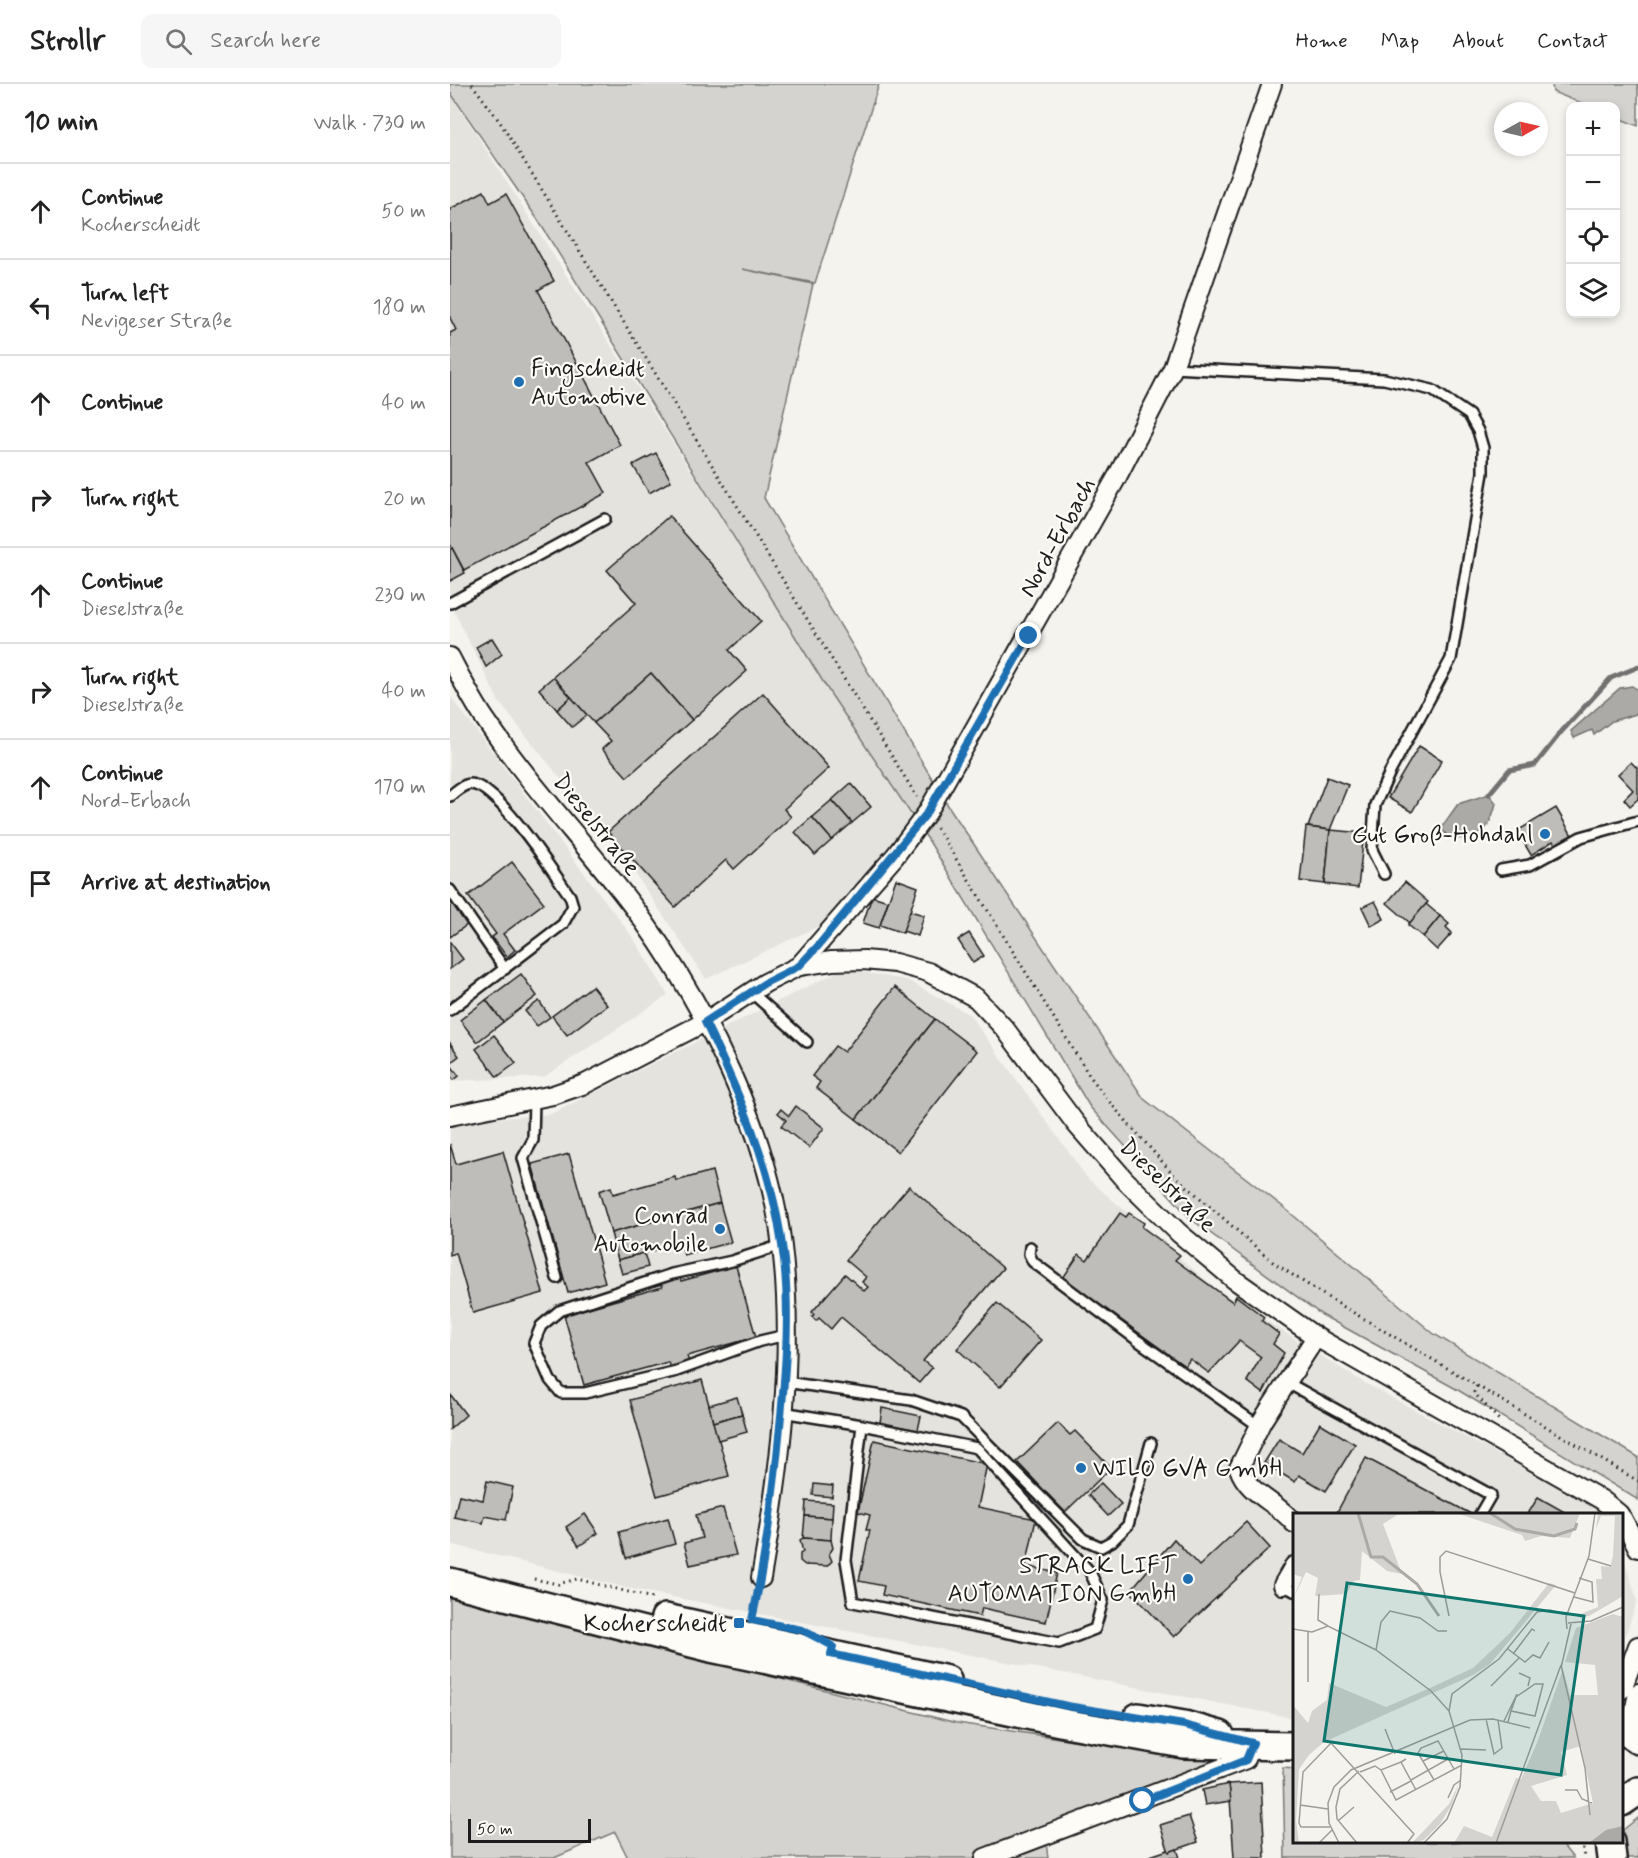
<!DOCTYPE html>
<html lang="en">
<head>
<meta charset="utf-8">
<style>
	body { margin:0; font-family:Mynerve,sans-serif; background:#f6f6f6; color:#222 }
	.controls { position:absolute; right:18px; top:18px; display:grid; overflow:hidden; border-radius:12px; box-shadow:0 3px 9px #0003 }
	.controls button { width:54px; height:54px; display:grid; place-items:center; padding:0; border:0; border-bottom:2px solid #e0e0e0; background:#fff; color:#222; font:30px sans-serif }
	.compass { position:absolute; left:1044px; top:18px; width:54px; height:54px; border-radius:50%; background:#fff; box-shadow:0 3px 9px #0003; rotate:82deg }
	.scale { position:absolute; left:18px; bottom:15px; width:123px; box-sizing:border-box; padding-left:6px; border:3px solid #1c1c1c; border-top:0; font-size:16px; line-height:21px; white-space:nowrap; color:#1c1c1c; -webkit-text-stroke:4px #fdfcf7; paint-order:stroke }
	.stop { position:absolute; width:18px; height:18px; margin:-14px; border:4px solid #1f6fb2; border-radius:50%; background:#fff }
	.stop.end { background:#1f6fb2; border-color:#fff; box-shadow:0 2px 6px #0008 }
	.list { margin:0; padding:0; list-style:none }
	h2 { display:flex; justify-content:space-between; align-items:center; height:78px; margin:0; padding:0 24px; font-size:26px }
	h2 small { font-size:20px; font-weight:400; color:#767676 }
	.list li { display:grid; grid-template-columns:39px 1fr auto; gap:18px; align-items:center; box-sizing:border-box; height:96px; padding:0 24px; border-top:2px solid #e0e0e0 }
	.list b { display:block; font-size:22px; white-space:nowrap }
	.list p { margin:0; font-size:20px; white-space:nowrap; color:#767676 }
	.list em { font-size:20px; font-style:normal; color:#767676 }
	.icon { flex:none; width:33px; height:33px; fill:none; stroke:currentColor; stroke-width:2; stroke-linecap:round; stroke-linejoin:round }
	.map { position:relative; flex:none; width:1188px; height:1774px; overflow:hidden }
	header { display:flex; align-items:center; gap:36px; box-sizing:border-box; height:84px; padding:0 30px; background:#fff; border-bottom:2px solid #e0e0e0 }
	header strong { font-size:28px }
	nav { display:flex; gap:33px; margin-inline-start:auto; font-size:21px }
	.search { width:420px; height:54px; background:#f6f6f6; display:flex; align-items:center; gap:15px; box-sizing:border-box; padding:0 21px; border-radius:12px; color:#767676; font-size:22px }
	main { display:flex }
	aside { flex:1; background:#fff }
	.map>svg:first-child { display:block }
</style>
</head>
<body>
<header>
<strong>Strollr</strong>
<div class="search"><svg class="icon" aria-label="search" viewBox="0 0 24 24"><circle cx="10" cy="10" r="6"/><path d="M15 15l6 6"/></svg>Search here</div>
<nav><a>Home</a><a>Map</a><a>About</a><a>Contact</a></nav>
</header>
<main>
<aside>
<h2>10 min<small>Walk · 730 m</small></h2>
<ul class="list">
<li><svg class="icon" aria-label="ahead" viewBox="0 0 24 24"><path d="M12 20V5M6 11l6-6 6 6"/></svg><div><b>Continue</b><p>Kocherscheidt</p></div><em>50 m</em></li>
<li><svg class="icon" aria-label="left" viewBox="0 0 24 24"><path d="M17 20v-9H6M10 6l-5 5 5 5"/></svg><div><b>Turn left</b><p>Nevigeser Straße</p></div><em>180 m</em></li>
<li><svg class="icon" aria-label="ahead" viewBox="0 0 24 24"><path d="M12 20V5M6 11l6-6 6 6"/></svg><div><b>Continue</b></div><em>40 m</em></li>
<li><svg class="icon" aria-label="right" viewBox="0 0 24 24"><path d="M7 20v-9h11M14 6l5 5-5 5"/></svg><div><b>Turn right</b></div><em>20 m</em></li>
<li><svg class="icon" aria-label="ahead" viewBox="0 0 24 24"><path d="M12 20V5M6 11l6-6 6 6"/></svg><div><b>Continue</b><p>Dieselstraße</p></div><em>230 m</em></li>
<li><svg class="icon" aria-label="right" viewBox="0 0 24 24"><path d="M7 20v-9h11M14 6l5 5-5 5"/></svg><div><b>Turn right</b><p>Dieselstraße</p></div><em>40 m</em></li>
<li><svg class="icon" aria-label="ahead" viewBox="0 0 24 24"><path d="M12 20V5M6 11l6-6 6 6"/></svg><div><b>Continue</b><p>Nord-Erbach</p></div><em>170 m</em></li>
<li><svg class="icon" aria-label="arrive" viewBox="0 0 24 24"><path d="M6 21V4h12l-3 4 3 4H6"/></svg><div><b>Arrive at destination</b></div></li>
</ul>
</aside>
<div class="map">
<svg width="1188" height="1774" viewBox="0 0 1188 1774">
	<rect width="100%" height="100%" fill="#f4f3ee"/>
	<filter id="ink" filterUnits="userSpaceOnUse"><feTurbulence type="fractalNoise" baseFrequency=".0167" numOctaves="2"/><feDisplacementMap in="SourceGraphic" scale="12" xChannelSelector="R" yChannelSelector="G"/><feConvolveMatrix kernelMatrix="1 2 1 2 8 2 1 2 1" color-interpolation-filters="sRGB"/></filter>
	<g filter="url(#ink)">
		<g fill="#e4e3de">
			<polygon points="0,9 464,737 371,841 256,895 174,773 49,618 0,519"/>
			<polygon points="0,612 184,855 218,911 94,993 0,997"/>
			<polygon points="393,885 457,896 520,931 638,1095 765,1204 911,1297 1159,1430 844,1430 844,1634 177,1504 0,1460 0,1038 101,1030"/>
			<polygon points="1172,1468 1187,1516 1172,1563"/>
		</g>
		<g fill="#d4d3cf" stroke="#787876" stroke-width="1.5">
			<polygon points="0,0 429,0 365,199 292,185 363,200 314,414 499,723 694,1015 832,1122 984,1250 1188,1373 1188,1416 1008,1306 872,1231 741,1135 640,1023 479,757 380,609 88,136 0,8"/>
			<polygon points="1102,0 1188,0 1188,42 1166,33 1166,22 1138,22 1103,8"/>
			<polygon points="0,1504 211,1565 507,1639 780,1679 596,1758 598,1774 178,1774 165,1748 104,1774 0,1774"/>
			<polygon points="833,1684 844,1685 844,1758 1110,1758 1123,1774 835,1774"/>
			<polygon points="1188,1734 1188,1774 1177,1774 1173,1746"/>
		</g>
		<g fill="#abaaa6" stroke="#72716f" stroke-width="1.5">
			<polygon points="1182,602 1188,606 1188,627 1186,630 1162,637 1144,651 1142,646 1124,654 1121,647 1170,604"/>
			<path d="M 1039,710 L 1046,719 C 1039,748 1030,757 999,754 L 991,744 L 1008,720 Z"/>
		</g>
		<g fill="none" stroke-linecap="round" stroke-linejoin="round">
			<polyline stroke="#72716f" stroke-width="5" points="1039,710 1059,686 1085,681 1112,647 1161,594 1188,583"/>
		</g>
		<g fill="#bebdba" stroke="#1c1c1c" stroke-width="1.5">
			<polygon points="34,107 40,119 56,110 104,197 88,206 170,361 139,378 156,409 14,486 0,460 0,249 6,246 0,234 0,125"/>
			<polygon points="206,369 221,397 199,409 183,381"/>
			<polygon points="219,432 311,537 279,566 297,587 242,636 201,589 144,639 103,593 186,519 157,486"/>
			<polygon points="2,464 15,489 0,497 0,465"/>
			<polygon points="42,554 52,570 36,583 26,563"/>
			<polygon points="201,589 242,636 177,693 152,665 161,657 144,639"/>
			<polygon points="103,593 121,613 107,626 89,605"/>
			<polygon points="313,609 379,684 334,725 341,733 284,785 276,776 225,823 158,748"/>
			<polygon points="121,613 137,631 122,643 107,626"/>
			<polygon points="969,662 992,676 962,728 938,714"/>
			<polygon points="1181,678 1188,685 1188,715 1180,722 1174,715 1183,706 1168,690"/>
			<polygon points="877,693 898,701 880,746 858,743"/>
			<polygon points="401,699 421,723 402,739 382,716"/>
			<polygon points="382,716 402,739 382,756 362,733"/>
			<polygon points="1106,724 1123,753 1106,763 1103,757 1081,771 1067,747"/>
			<polygon points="362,733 382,756 365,771 345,748"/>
			<polygon points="856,743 880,746 875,800 850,797"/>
			<polygon points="880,746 914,749 908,804 875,800"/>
			<polygon points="62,778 94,819 53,850 65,866 57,873 42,853 46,850 18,812"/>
			<polygon points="446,795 468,803 453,849 430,841"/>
			<polygon points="955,798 978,818 960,839 937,819"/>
			<polygon points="422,812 438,817 429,844 413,839"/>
			<polygon points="0,816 18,840 0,853"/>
			<polygon points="925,817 934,835 921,842 912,823"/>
			<polygon points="976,820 990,832 973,853 958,841"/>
			<polygon points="460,827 474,831 468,852 453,847"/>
			<polygon points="990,832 999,840 996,843 1002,849 987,866 973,853"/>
			<polygon points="519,849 534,872 523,879 508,856"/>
			<polygon points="0,858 13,875 0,885"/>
			<polygon points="71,890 87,912 53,938 36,916"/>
			<polygon points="142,902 157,921 117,951 102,932"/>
			<polygon points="445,903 485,935 406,1035 366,1004 370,998 362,992 385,962 394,968"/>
			<polygon points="36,916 53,938 27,958 10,936"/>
			<polygon points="89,917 100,933 87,942 75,927"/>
			<polygon points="485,935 527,967 448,1068 406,1035"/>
			<polygon points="44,951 66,979 47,993 26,965"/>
			<polygon points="0,959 9,972 0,979"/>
			<polygon points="0,980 9,992 4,996 0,992"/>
			<polygon points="346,1022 374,1044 359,1064 331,1042 336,1036 328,1029 331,1025 339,1032"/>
			<polygon points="0,1060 6,1080 53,1067 93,1209 23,1229 6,1169 0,1171"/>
			<polygon points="119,1070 155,1198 118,1209 82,1080"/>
			<polygon points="262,1087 270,1119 161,1149 149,1107 161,1103 163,1110 225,1093 226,1097"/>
			<polygon points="459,1102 553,1184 473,1277 482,1284 469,1299 391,1233 381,1245 369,1234 366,1237 362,1233 364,1230 362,1228 395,1190 414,1207 418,1203 412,1198 416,1193 396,1176"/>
			<polygon points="270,1119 281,1158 234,1171 231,1159 168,1176 161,1149"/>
			<polygon points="670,1129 676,1133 679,1129 694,1139 692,1143 730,1171 725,1176 783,1218 786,1212 814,1233 812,1237 829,1250 823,1260 834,1269 813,1309 797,1297 811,1273 789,1257 759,1289 740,1275 733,1285 716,1273 718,1270 613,1194 629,1170 637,1176"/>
			<polygon points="194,1169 198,1183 172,1190 168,1176"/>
			<polygon points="286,1182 306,1253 237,1272 239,1279 220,1285 218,1278 134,1301 114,1231 212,1203 209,1196 229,1190 231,1197"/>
			<polygon points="547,1219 591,1256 550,1303 507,1265"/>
			<polygon points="252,1296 279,1392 207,1412 180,1316"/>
			<polygon points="0,1310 16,1331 0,1345"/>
			<polygon points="287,1313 292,1330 263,1338 259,1321"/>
			<polygon points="432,1324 471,1332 468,1346 430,1339"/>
			<polygon points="292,1330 297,1348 268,1356 263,1338"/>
			<polygon points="608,1339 620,1351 625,1347 661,1384 615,1428 567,1378"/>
			<polygon points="870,1339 905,1360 876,1407 849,1391 845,1398 814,1379 829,1355 852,1369"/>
			<polygon points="424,1356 537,1380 528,1423 586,1435 576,1482 607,1489 596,1538 532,1524 530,1532 432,1511 434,1502 409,1497 420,1446 416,1446 420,1431 408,1428"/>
			<polygon points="916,1374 1021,1430 886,1430"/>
			<polygon points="37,1397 63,1403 56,1436 35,1432 33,1439 4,1433 9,1411 33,1416"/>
			<polygon points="651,1399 671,1420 658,1432 638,1411"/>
			<polygon points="364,1400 383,1402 382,1413 363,1411"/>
			<polygon points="1088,1413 1118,1430 1078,1430"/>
			<polygon points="356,1417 383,1419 382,1434 355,1432"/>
			<polygon points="273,1424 286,1471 240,1481 234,1459 252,1454 246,1431"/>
			<polygon points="135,1430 148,1449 129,1462 116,1443"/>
			<polygon points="355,1432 382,1434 381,1456 353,1454"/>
			<polygon points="218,1434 225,1460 176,1474 169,1448"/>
			<polygon points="796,1438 820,1464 724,1553 680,1507 724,1455 749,1482"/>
			<polygon points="353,1454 381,1456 383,1464 379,1470 382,1477 377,1482 355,1481 350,1477 350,1470 353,1468 350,1456"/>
			<polygon points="811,1698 815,1774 784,1774 779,1700"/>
			<polygon points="779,1700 781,1717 755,1721 752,1706"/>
			<polygon points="739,1732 748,1758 719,1768 710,1741"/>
			<polygon points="727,1765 730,1774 697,1773 718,1766 719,1768"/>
		</g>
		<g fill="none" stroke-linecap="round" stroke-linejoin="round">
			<defs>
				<g id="service">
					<polyline points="723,284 934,295 982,306 1019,331 1028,347 1033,364 1033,389 1001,575 940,688 925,721 922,766 934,790"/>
					<polyline points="0,519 155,435"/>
					<path d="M 0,712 C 6,707 12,701 20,700 C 47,700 103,788 120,812 L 123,822 L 113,840 L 0,926"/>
					<polyline points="1051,786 1080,781 1131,753 1188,737"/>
					<polyline points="0,806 55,885"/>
					<polyline points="301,908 357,958"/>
					<polyline points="84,1015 83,1056 73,1074 107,1194"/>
					<polyline points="332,1161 282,1177 222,1190 109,1227 91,1242 84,1259 100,1296 111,1309 135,1309 227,1287 310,1257 336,1251"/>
					<polyline points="580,1163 579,1170 583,1178 687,1256 809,1342"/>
					<polyline points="335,1298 461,1316 511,1333 633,1455 651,1463 662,1457 678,1441 701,1359"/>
					<polyline points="836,1298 1041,1411 1030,1430"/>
					<polyline points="332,1328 412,1341 396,1476 403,1518 609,1559 645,1545 653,1516 640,1488 527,1364 412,1341"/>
					<polyline points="833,1501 844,1507"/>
				</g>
				<g id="minor">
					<path d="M 0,573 C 11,594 22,616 35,635 C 82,705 141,765 190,832 C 257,925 319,1049 332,1163 C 345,1272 330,1386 311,1494"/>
					<polyline points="349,882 445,772 477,729 667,393 723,284 822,0"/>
					<polyline points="0,1032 103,1011 135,1000 255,938 315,899 349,882 382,877 414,876 445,879 478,888 526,914 555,945 626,1040 674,1095 729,1149 785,1196 866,1253 1152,1416 1169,1430"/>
					<polyline points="1172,1434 1188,1464"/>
					<path d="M 844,1439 C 828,1418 798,1411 789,1384 L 812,1337 L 866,1253"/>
					<polyline points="833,1501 844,1482"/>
					<polyline points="1172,1605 1188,1562"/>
					<polyline points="1180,1648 1188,1609"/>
					<polyline points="535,1774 796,1675 803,1659"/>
				</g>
				<g id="secondary">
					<polyline points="0,1498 261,1564 615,1639 733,1660 844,1662"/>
					<polyline points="215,1534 497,1596"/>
					<polyline points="688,1633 734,1641 770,1651"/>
					<polyline points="1172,1645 1188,1656"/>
					<polyline points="1172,1718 1188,1707"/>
					<polyline points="1160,1758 1162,1774"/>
				</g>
			</defs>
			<use href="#service" stroke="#1c1c1c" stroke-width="14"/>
			<use href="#minor" stroke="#1c1c1c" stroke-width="22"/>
			<use href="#secondary" stroke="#1c1c1c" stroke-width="32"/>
			<g stroke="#1c1c1c" stroke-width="3" stroke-dasharray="1.5 4.5" stroke-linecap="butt">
				<polyline points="22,0 50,38 467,713"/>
				<polyline points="487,744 639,991 662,1021 724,1091 824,1179 877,1213 1188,1397"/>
				<polyline points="1027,1302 1024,1308 1026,1311 1050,1337"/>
				<polyline points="84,1495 108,1500 127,1495 206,1515"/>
				<polyline points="303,1531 308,1508"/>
				<polyline points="1132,1758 1134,1774"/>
			</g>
			<use href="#service" stroke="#fdfcf7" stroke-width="9"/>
			<use href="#minor" stroke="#fdfcf7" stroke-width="18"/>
			<use href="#secondary" stroke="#fdfcf7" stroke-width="27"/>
		</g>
	</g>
	<g fill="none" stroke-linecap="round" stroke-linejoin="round" filter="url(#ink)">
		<path stroke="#1f6fb2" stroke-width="8" d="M 579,552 L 477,729 L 368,862 L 349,882 L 315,899 L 255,938 C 289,1009 321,1081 332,1161 C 341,1220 336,1282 330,1342 C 324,1407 316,1472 302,1536 L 352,1546 L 383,1562 L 381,1570 L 617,1622 L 734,1641 L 803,1659 L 796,1676 L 693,1717"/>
	</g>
	<g fill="#1f6fb2" stroke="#fdfcf7" stroke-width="2">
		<circle cx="69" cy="298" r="6"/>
		<circle cx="1095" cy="750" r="6"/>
		<circle cx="270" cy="1145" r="6"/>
		<circle cx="631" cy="1384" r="6"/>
		<circle cx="738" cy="1495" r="6"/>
		<rect x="283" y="1533" width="12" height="12" rx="3"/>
	</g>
	<g text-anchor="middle" stroke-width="4.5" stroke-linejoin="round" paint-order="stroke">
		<g font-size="24" fill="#1c1c1c" stroke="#fdfcf7" text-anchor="end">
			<text x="81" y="292" text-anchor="start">Fingscheidt<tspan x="81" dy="28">Automotive</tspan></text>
			<text x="1083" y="758">Gut Groß-Hohdahl</text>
			<text x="258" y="1139">Conrad<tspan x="258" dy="28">Automobile</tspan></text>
			<text x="643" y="1392" text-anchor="start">WILO GVA GmbH</text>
			<text x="726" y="1489">STRACK LIFT<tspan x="726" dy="28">AUTOMATION GmbH</tspan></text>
			<text x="277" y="1547">Kocherscheidt</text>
		</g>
		<g font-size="24" fill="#1c1c1c" stroke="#fdfcf7">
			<text transform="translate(607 453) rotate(-61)" y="8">Nord-Erbach</text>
			<text transform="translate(147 740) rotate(51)" y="8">Dieselstraße</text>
			<text transform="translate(718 1101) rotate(44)" y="8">Dieselstraße</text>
		</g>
	</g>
	<g transform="translate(843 1429)">
		<rect width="330" height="330" fill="#f4f3ee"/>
		<path d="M 0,0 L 135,0 L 104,2 L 90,11 L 109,61 L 94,58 L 69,38 L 67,67 L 61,68 L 53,81 L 22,83 L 25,65 L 13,59 L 0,86 L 9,64 L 0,61 ZM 163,0 L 287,0 L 277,25 L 248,23 L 232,28 L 229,22 ZM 305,0 L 330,0 L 330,83 L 296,103 L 287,105 L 285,102 L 305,94 L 303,66 L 309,66 L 308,53 L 317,54 L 320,43 L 322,3 L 308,3 L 303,16 ZM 256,70 L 263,72 L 197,151 L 180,162 L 31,229 L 16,242 L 6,256 L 3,307 L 6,330 L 0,330 L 0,192 L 15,210 L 19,198 L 34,187 L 36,170 L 93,194 L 137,175 L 180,155 L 217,120 ZM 320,101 L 330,104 L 330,330 L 161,330 L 171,313 L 199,324 L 223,265 L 228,266 L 244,230 L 270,156 L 277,182 L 305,182 L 302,152 L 272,149 L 283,115 ZM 288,233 L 300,290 L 268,300 L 263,288 L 248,288 L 238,273 L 274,262 L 268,239 ZM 166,271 L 158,293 L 147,311 L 131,327 L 119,330 L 156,291 Z" fill="#d4d3cf" fill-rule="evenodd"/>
		<path d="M 330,313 L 330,330 L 296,330 L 313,317 Z" fill="#abaaa6"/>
		<path fill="none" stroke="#abaaa6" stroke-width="3" d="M 65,0 L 78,44 L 90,44 L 124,71 L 146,103M 197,0 L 222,16 L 261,23 L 282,16 L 284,10"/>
		<path fill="none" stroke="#9e9d9a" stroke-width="1.5" d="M 295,46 L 318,53M 26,81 L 25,107 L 35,113M 281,84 L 300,89 L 299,69 L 286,65M 156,103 L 147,59 L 147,44 L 153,38 L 282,80M 275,110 L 298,108 L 330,94M 0,116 L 19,119 L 35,113 L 83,137 L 138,178 L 156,198M 274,116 L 273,104 L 296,43 L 302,0M 215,136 L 232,149 L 240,142 L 247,145 L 256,129M 83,137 L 88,109 L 97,98 L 127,105 L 145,118 L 154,118M 220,141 L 239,116 L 242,118M 268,152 L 292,255 L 297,302M 268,155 L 278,111M 226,160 L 237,165 L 235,173M 15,169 L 15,119M 198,173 L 226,145M 193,206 L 201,241 L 209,235 L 205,207M 211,208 L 224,181M 215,209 L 218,198 L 242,203 L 250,171 L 242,171 L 223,184 L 218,198M 92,216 L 102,241M 168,236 L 193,237M 113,246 L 108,249 L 123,277M 130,248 L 151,238M 88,257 L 103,287 L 169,252M 67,259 L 82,253 L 88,257 L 108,249M 118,267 L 155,246M 141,267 L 125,240 L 128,235 L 145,228 L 161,256M 272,277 L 284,277 L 289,286 L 299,290M 97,279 L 118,268M 155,285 L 161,272 L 168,267M 7,292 L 35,296M 45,308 L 61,294M 37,314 L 8,314 L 6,310 L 10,259 L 38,230 L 121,321 L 114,330M 26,330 L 39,317M 46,330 L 36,310 L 35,290 L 41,274 L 58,257 L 177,207 L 200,206 L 237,215M 64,330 L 44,306 L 43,294 L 47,276 L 66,258M 131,330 L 154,306 L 167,274 L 169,242 L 156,198 L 159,181 L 206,146 L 244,99 L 257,97 L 274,102M 203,330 L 268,152"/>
		<path fill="#0f766e" fill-opacity="0.15" stroke="#0f766e" stroke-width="3" d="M 54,70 L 291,103 L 268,262 L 31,228 Z"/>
		<rect width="330" height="330" fill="none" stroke="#1c1c1c" stroke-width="3"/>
	</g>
</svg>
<div class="controls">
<button>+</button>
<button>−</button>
<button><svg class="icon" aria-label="locate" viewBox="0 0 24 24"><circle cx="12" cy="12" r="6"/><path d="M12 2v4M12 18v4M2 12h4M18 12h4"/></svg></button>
<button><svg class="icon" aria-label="layers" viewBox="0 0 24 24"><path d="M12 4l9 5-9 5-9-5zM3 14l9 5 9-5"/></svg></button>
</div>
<svg class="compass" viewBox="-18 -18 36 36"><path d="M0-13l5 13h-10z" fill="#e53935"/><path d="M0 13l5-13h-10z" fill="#767676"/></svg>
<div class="scale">50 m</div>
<div class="stop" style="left:693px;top:1717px"></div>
<div class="stop end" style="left:579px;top:552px"></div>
</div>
</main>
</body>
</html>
